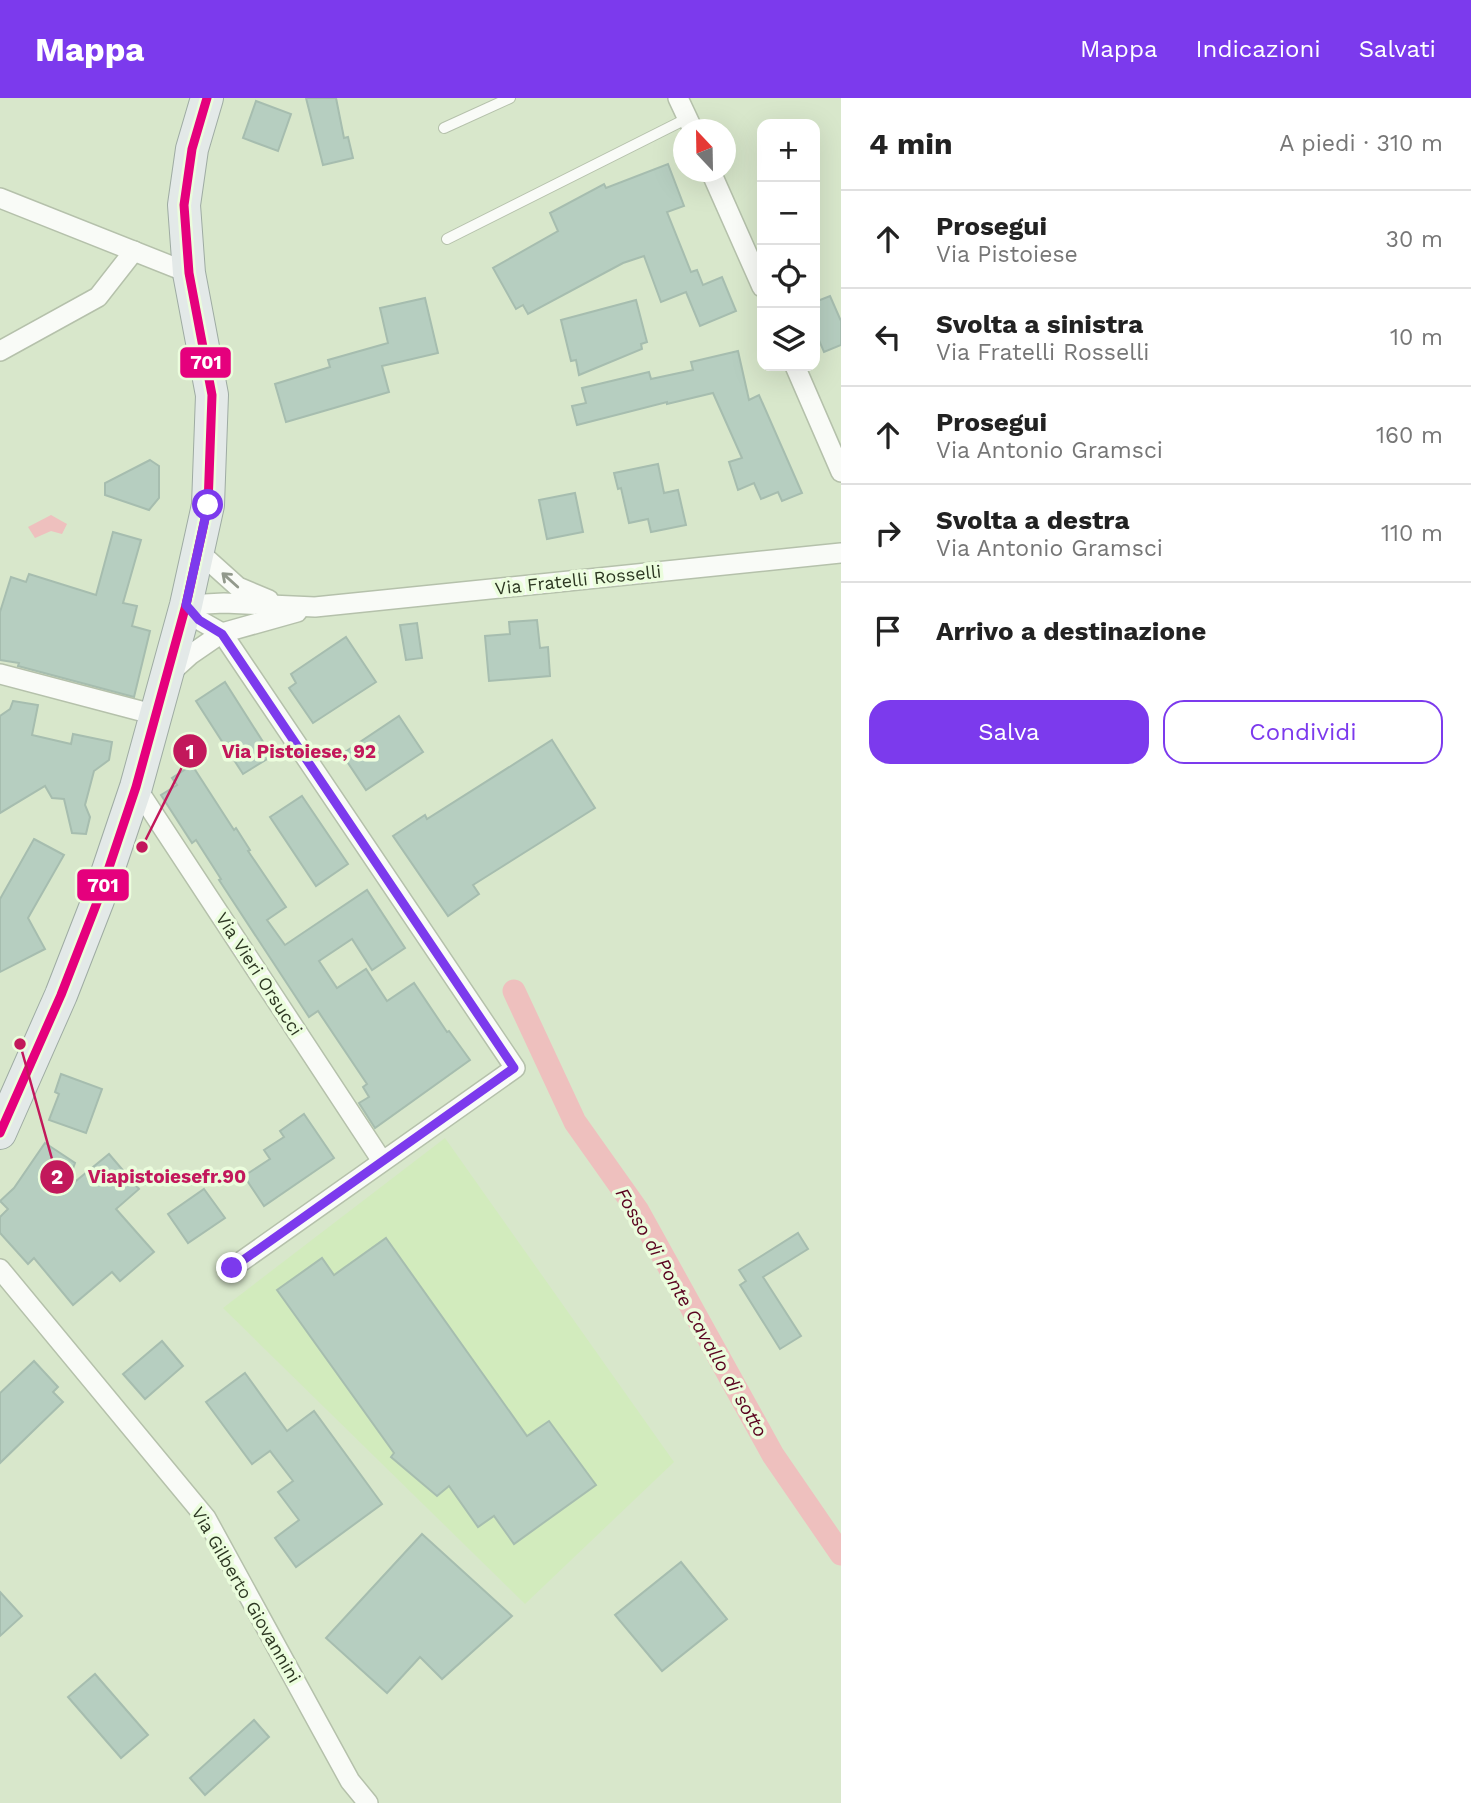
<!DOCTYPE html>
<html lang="it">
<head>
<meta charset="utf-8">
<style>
	body { margin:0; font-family:"Work Sans",sans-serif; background:#f6f6f6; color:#222 }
	.controls { position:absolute; right:21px; top:21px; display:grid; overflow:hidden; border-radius:14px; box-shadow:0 7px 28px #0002 }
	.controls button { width:63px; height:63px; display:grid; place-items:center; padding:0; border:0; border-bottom:2px solid #e0e0e0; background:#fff; color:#222; font:35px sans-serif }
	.compass { position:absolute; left:673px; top:21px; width:63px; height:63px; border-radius:50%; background:#fff; box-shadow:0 7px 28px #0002; rotate:338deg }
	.stop { position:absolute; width:21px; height:21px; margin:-16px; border:5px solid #7c3aed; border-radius:50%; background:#fff }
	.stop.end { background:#7c3aed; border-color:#fff; box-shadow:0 2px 7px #0008 }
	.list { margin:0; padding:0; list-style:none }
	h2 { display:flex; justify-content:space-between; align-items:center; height:91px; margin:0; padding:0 28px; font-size:30px }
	h2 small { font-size:23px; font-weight:400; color:#767676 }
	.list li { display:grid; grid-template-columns:46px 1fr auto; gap:21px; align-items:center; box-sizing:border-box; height:98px; padding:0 28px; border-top:2px solid #e0e0e0 }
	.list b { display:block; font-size:26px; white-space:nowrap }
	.list p { margin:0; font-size:23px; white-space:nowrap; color:#767676 }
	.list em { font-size:23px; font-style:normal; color:#767676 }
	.actions { display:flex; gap:14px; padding:21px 28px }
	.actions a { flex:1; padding:16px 0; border:2px solid #7c3aed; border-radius:21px; text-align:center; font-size:24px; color:#7c3aed }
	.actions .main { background:#7c3aed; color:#fff }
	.icon { flex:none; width:38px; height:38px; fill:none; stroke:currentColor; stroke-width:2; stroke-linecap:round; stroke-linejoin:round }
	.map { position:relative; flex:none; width:841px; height:1705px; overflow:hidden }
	header { display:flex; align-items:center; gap:42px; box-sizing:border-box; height:98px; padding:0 35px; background:#7c3aed; color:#fff }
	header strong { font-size:33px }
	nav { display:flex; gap:38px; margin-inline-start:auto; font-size:24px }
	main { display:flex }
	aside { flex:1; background:#fff }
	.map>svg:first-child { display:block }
</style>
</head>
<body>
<header>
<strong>Mappa</strong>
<nav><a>Mappa</a><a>Indicazioni</a><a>Salvati</a></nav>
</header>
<main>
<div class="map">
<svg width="841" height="1705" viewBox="0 0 841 1705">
	<rect width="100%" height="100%" fill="#d8e7cb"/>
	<polygon fill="#d2ebbd" points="445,1040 674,1364 525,1506 223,1210"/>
	<polygon fill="#eec0be" points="51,417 67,426 62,436 51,433 35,440 28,429"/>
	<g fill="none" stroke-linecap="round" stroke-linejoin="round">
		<polyline stroke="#eec0be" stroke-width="23" points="514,893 575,1024 638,1113 773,1357 841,1456"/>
	</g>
	<g fill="#b6cec0" stroke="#a6bdaf" stroke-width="2">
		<polygon points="306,0 336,0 344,40 348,39 353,60 323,67"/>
		<polygon points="256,3 291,16 278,53 243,40"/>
		<polygon points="668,66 684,108 667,114 691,174 697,172 703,187 722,179 736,213 700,228 686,194 661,204 644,158 623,165 528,216 523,207 516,211 493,170 558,133 550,115 604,86 606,90"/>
		<polygon points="830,198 841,223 841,247 824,254 815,233 815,204"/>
		<polygon points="425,200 438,255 382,268 389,294 286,324 275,286 330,269 328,262 388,245 380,210"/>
		<polygon points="636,202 647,244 641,246 642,251 579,277 576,262 571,263 561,222"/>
		<polygon points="738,253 749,302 759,297 802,395 782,403 778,394 761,401 754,385 738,392 729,364 742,360 713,295 667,306 667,304 577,327 572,308 586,305 582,290 649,274 651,281 693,272 691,264"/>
		<polygon points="150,362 159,368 159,400 149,412 105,397 105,385"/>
		<polygon points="658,366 664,395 678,392 686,427 651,434 648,421 629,425 621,390 618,391 614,375"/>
		<polygon points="575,395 583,434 547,441 539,402"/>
		<polygon points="113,434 141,442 123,505 137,508 132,528 150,533 134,599 18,568 19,565 0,562 0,514 11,479 26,484 29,476 96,497"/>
		<polygon points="537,522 540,550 548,549 550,578 489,583 485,538 510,536 509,524"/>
		<polygon points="417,525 422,560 406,562 400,527"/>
		<polygon points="346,539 376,584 313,625 289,590 296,585 291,576"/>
		<polygon points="225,584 272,658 243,676 196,603"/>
		<polygon points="13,603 38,607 32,637 71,646 73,636 112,644 109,662 94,673 85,707 90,719 86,736 72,735 64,701 52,700 45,688 0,715 0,618 10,611"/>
		<polygon points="399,618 423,654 366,692 342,656"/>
		<polygon points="552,642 595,710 473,787 479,796 448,818 393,738 425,717 427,721"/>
		<polygon points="192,667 234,732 236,730 250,752 248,753 286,809 267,822 285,847 367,792 405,850 372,872 352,841 319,863 337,890 366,871 387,903 414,885 447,934 449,933 470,962 375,1030 359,1005 369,999 363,989 367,986 318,913 309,919 219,782 221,781 196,742 192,745 161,697 177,687 172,680"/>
		<polygon points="302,698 348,766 316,788 270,719"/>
		<polygon points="34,741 64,757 28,820 45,851 0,874 0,801"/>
		<polygon points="61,976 102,991 86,1035 49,1022 59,996 55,994"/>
		<polygon points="304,1016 334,1060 264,1108 244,1078 270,1061 264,1052 284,1039 280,1033"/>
		<polygon points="45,1045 75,1065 65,1092 109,1056 139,1091 116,1111 154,1154 120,1183 112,1174 73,1207 34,1160 28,1166 0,1135 0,1119 8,1111 0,1103 14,1090"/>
		<polygon points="204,1091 225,1120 188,1145 168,1116"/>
		<polygon points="798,1135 808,1151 763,1179 801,1238 780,1251 740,1187 746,1183 739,1172"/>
		<polygon points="386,1140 527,1338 549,1323 596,1387 514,1446 494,1418 478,1429 449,1388 437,1398 391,1359 394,1355 277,1192 322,1160 334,1177"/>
		<polygon points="162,1243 183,1268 145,1301 123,1276"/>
		<polygon points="34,1263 58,1289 53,1294 63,1304 0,1365 0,1295"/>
		<polygon points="245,1275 287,1333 314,1313 382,1406 296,1469 275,1440 299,1422 278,1394 293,1383 270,1353 252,1366 206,1304"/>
		<polygon points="422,1436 512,1518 442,1581 420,1559 387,1595 326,1540"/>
		<polygon points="681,1464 727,1521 662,1573 615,1517"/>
		<polygon points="0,1494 22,1518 0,1538"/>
		<polygon points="95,1576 148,1637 121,1660 68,1599"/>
		<polygon points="254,1622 269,1639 205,1697 190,1680"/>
	</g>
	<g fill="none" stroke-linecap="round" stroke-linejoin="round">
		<defs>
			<g id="lane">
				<polyline points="444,30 510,0"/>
				<polyline points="447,141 688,20"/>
			</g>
			<g id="street">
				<polyline points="678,0 693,32"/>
				<polyline points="711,74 762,189"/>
				<polyline points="0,100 189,175"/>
				<polyline points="0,253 98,199 134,153"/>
				<polyline points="795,268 841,374"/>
				<polyline points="198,453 238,489 269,502"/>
				<polyline points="186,507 199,522 222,535 515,970 232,1170"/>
				<polyline points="186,507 224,505 315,509 841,455"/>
				<polyline points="0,576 156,617"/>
				<polyline points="169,576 190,557 222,535 297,514"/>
				<polyline points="136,689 382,1063"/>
				<polyline points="0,1171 206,1420 350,1683 368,1705"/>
			</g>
			<polyline id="primary" points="0,1035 61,897 98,802 136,689 186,507 208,407 212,297 189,175 184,107 192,51 207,0"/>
		</defs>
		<use href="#lane" stroke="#b5c1ab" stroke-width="12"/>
		<use href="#street" stroke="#b5c1ab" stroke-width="22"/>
		<use href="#primary" stroke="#9eaba3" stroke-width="34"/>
		<use href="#lane" stroke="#f9fbf7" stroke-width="10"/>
		<use href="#street" stroke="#f9fbf7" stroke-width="19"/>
		<use href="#primary" stroke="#e3e9e8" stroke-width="32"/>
		<defs>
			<polyline id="bus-1" points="0,1035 61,897 98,802 136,689 186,507 208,407 212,297 189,175 184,107 192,51 207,0"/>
		</defs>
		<use href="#bus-1" stroke="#ebfddd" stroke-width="14"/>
		<use href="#bus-1" stroke="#e5007d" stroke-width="9"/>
	</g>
	<defs><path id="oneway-shaft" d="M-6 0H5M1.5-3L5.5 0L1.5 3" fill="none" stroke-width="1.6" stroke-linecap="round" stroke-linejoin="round" transform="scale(1.75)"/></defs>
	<use stroke="#92998c" href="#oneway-shaft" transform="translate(230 482) rotate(-138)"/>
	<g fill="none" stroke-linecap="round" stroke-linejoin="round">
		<polyline stroke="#7c3aed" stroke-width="9" points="208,407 186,507 199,522 222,536 514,970 232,1170"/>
	</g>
	<g text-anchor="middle" stroke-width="7" stroke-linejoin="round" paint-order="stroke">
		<g font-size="18" fill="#2c3722" stroke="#ebfddd">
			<text transform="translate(578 482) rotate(-6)" y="6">Via Fratelli Rosselli</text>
			<text transform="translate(259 876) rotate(57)" y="6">Via Vieri Orsucci</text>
			<text transform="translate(246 1497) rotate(60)" y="6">Via Gilberto Giovannini</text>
		</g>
		<g font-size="19" font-style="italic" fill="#5a031f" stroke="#ebfddd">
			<text transform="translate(692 1214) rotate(60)" y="7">Fosso di Ponte Cavallo di sotto</text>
		</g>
	</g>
	<path fill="none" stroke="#c2185b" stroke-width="2.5" d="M142 749L190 653M20 946L57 1079"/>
	<g fill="#c2185b" stroke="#ebfddd" stroke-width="2.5">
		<circle cx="142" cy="749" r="7"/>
		<circle cx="20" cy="946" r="7"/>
		<circle cx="190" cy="653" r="18"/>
		<circle cx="57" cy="1079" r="18"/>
	</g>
	<g font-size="21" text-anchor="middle" font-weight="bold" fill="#fff">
		<text x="190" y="661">1</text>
		<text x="57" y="1086">2</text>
	</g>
	<g font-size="19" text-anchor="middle" font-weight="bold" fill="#c2185b" stroke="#ebfddd" stroke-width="7" stroke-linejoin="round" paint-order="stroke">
		<text x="299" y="660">Via Pistoiese, 92</text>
		<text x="167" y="1085">Viapistoiesefr.90</text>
	</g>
	<g stroke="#ebfddd" stroke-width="2.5">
		<rect x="179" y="248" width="53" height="33" rx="7" fill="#e5007d"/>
		<rect x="76" y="770" width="54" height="34" rx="7" fill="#e5007d"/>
	</g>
	<g font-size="19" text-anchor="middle" font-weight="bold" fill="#fff">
		<text x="206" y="271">701</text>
		<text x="103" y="794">701</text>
	</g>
</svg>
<div class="controls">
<button>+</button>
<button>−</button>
<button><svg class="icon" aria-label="locate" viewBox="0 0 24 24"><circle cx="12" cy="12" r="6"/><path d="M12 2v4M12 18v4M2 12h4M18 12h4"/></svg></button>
<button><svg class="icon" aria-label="layers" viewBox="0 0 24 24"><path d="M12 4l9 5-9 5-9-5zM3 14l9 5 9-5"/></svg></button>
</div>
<svg class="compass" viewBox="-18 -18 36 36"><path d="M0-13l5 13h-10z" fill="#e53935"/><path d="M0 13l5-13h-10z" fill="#767676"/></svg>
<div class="stop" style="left:208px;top:407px"></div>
<div class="stop end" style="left:232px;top:1170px"></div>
</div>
<aside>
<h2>4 min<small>A piedi · 310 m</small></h2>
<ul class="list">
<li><svg class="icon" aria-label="ahead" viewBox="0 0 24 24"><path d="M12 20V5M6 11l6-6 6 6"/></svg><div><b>Prosegui</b><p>Via Pistoiese</p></div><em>30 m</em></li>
<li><svg class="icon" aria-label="left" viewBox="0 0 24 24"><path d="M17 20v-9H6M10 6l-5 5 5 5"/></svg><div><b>Svolta a sinistra</b><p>Via Fratelli Rosselli</p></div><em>10 m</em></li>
<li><svg class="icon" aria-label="ahead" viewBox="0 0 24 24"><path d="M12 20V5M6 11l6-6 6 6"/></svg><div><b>Prosegui</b><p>Via Antonio Gramsci</p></div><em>160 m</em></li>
<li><svg class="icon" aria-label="right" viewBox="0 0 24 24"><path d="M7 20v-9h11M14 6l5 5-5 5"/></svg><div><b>Svolta a destra</b><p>Via Antonio Gramsci</p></div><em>110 m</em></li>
<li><svg class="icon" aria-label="arrive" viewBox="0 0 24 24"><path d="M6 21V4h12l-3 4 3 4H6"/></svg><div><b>Arrivo a destinazione</b></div></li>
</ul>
<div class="actions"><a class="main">Salva</a><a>Condividi</a></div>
</aside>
</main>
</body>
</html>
